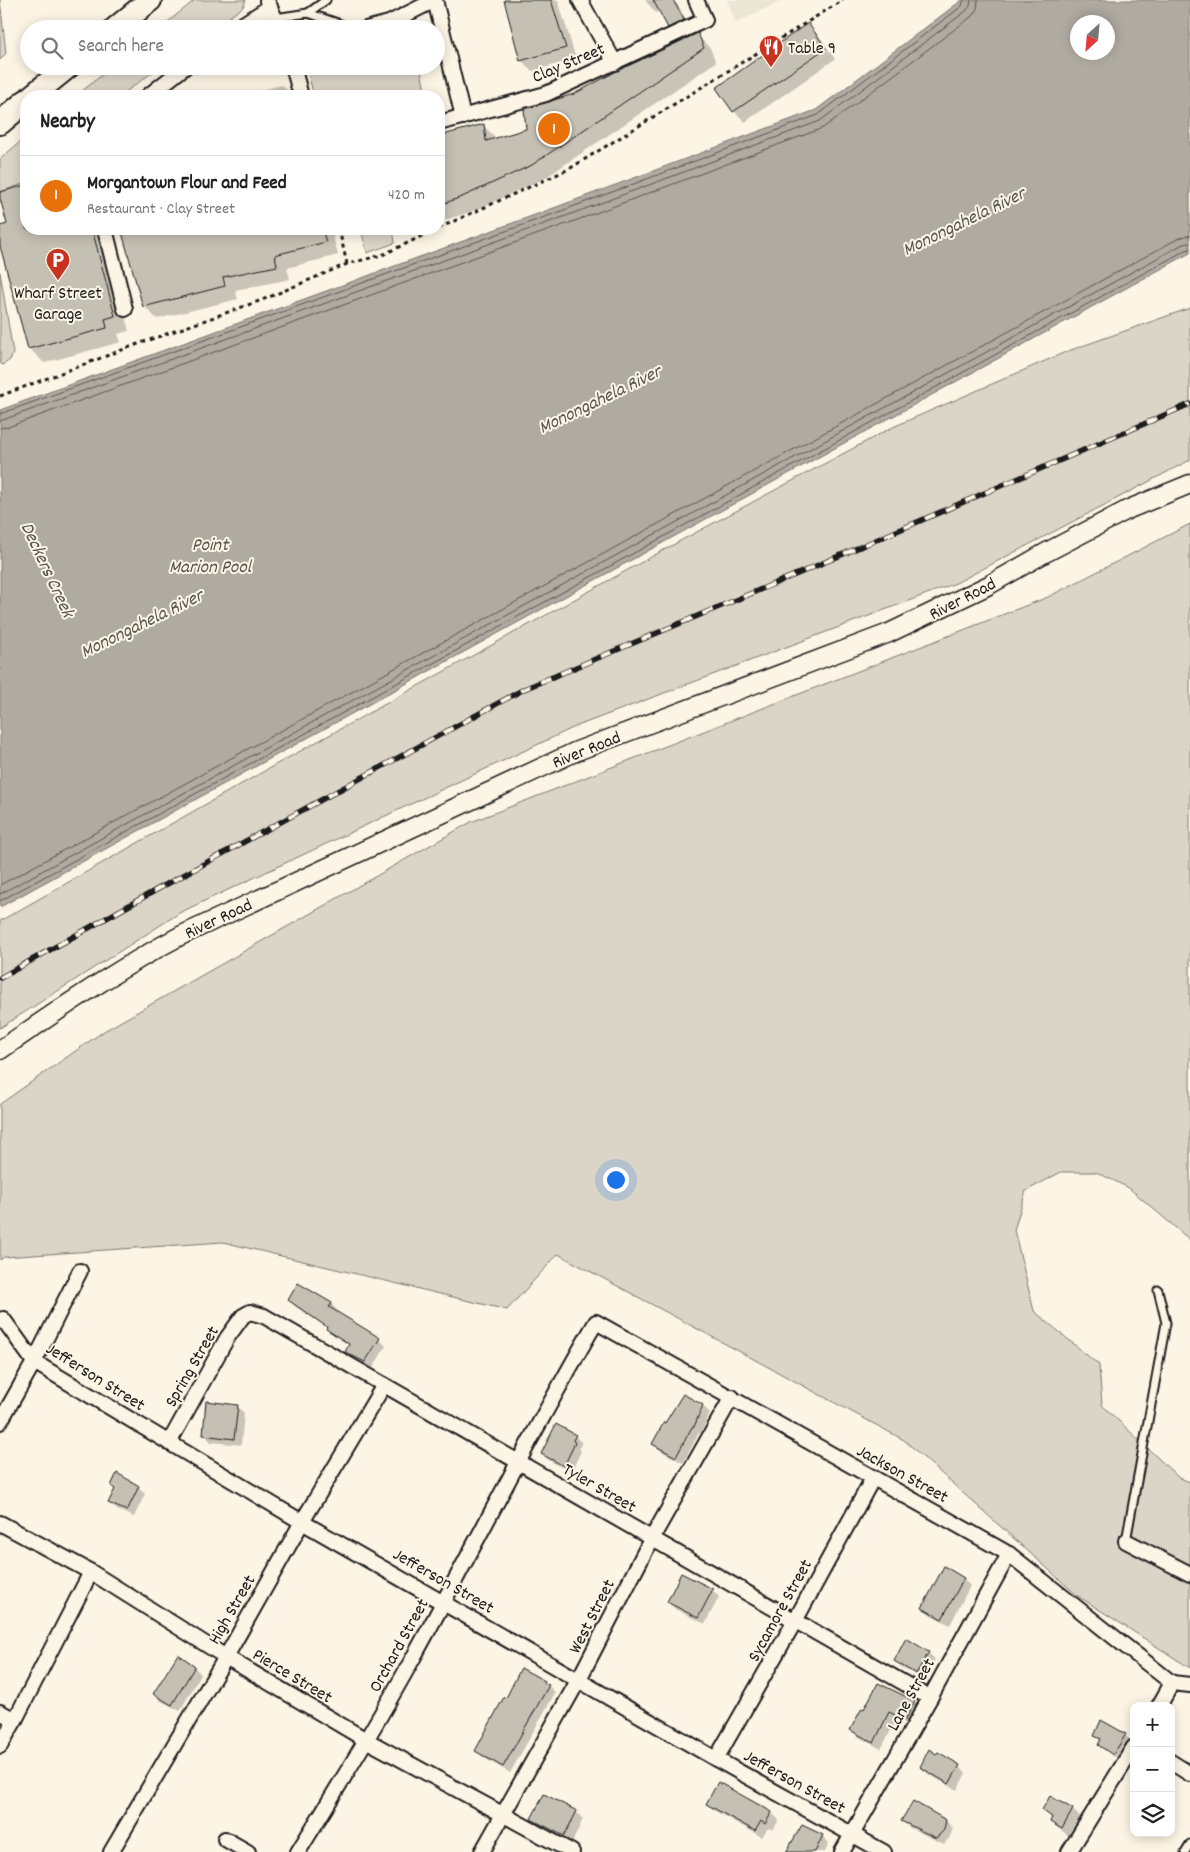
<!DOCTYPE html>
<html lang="en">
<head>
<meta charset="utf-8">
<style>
	body { margin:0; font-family:Dekko,sans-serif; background:#f6f6f6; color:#222 }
	.controls { position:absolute; right:15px; bottom:15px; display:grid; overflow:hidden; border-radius:10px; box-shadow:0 2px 12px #0003 }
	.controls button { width:45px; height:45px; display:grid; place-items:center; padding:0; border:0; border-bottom:1px solid #e0e0e0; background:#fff; color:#222; font:25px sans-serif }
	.compass { position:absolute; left:1070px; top:15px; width:45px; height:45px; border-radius:50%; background:#fff; box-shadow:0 2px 12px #0003; rotate:206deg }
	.you { position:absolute; left:615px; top:1179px; width:18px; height:18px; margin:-12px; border:4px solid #fff; border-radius:50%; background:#1a73e8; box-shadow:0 0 0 8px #1a73e833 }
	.badge { display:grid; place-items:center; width:32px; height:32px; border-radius:50%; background:#c8321e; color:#fff; font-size:16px; font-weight:700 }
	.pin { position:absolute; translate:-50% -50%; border:2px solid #fff; box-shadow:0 1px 5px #0006 }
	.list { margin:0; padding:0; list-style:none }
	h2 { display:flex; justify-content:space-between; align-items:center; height:65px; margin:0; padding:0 20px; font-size:21px }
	h2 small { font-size:16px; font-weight:400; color:#767676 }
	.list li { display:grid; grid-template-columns:32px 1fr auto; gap:15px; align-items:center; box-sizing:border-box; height:80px; padding:0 20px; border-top:1px solid #e0e0e0 }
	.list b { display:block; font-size:19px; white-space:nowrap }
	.list p { margin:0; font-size:16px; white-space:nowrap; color:#767676 }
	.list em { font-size:16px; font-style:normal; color:#767676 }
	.icon { flex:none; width:28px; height:28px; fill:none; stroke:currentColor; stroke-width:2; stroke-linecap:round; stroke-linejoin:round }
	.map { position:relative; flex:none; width:1190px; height:1852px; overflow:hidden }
	.search { position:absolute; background:#fff; box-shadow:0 2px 12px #0003; left:20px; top:20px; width:425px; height:55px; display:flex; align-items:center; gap:12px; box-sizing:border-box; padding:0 18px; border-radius:28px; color:#767676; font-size:19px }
	.panel { position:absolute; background:#fff; box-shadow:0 2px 12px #0003; left:20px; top:90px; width:425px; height:145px; border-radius:20px }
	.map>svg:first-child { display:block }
</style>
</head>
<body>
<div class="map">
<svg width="1190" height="1852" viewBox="0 0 1190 1852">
	<rect width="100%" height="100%" fill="#fcf5e5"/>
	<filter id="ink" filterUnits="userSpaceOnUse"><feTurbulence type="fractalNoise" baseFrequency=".02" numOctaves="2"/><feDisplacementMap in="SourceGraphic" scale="10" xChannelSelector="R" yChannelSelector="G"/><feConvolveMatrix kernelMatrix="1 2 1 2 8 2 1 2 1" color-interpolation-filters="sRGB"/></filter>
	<g filter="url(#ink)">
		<polygon fill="#ebe5d6" points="727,0 783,0 736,23"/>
		<g fill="#dbd5c8" stroke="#7c7872">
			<polygon points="0,0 6,53 0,60"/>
			<polygon points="195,0 246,0 243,7 213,29 159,29"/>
			<polygon points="113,66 161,66 120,96 76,96"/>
			<polygon points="306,66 420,66 426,96 314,96"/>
			<polygon points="26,137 26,183 0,192 0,159"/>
			<polygon points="361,229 393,229 395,243 367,253"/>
			<polygon points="0,272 13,353 10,360 3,365 0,363"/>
			<polygon points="1190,308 1190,460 956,583 577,726 181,912 0,1028 0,921 275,765 680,541 893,427 1068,351"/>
			<polygon points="1190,524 1190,1240 1129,1188 1096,1172 1061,1172 1026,1191 1014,1230 1034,1311 1099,1365 1102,1405 1179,1478 1190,1482 1190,1668 1078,1596 904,1440 558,1254 507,1310 223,1242 4,1257 0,1260 0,1104 104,1031 471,822 1048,597"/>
		</g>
		<path fill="#b0aba1" stroke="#75726c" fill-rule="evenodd" d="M 962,0 L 1190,0 L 1190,253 L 0,907 L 0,410 L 562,205 L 816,110 ZM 1078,22 L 1108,22 L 1108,52 L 1078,52 Z"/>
		<g fill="#0003">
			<polygon points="505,0 558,0 576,59 532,71 521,60"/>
			<polygon points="645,0 673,0 678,5 690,27 676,34 669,27 660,11 656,13"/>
			<polygon points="808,25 819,36 835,59 745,122 734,111 718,88"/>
			<polygon points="697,35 710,48 716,62 545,178 476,210 439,222 439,138 484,126 497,139 528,130 575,95"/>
			<polygon points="282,85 293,96 246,96 246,94"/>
			<polygon points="26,186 26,229 102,229 129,331 118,334 121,342 44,363 29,348 0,241 0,227 9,225 0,193"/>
			<polygon points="123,229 331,229 338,255 287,268 290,279 235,290 238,299 157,319 144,306"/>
			<polygon points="402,229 417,229 405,232"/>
			<polygon points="289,1300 331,1304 338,1311 337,1313 379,1339 386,1346 373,1368 353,1359 346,1352 349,1345 335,1336 328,1328 296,1307"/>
			<polygon points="237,1406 244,1413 241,1445 211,1442 204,1434"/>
			<polygon points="703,1406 710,1413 701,1433 699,1433 683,1463 661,1451 654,1444"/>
			<polygon points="575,1436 582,1443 579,1448 581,1451 571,1472 550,1461 543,1454"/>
			<polygon points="138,1487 145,1494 134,1517 117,1510 110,1503 116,1489"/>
			<polygon points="963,1579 970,1586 950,1625 931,1615 924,1608"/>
			<polygon points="712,1590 719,1597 705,1624 675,1609 668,1602"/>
			<polygon points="928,1653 935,1660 923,1680 903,1668 896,1661"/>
			<polygon points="194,1667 201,1674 180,1711 161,1701 154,1694"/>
			<polygon points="545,1682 555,1693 510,1773 484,1758 477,1751"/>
			<polygon points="914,1702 921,1709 912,1726 897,1719 881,1749 859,1737 852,1730 862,1710"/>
			<polygon points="1125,1735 1132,1742 1120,1761 1099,1744 1101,1741 1095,1736"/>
			<polygon points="959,1766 966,1773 957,1790 928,1774 921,1767"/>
			<polygon points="719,1784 772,1813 779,1820 773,1830 768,1828 762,1837 715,1811 708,1804"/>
			<polygon points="1043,1810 1073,1810 1080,1817 1069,1836 1058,1828 1051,1821 1053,1819"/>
			<polygon points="576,1812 583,1819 572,1843 539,1826 532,1818"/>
			<polygon points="903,1821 946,1821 953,1828 950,1837 944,1844 910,1828"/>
			<polygon points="822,1836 829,1843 825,1852 793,1852"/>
		</g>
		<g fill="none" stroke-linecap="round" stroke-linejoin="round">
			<g stroke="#575551" stroke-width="1">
				<polyline points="0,414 564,210 818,115 962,6 964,0"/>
				<polyline points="0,421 566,216 820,121 966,11 970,6 971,0"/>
				<polyline points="0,428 8,427 569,223 823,128 971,17 977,9 978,0"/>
				<polyline points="0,885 1179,238 1190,235"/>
				<polyline points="0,894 1183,244 1190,243"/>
				<polyline points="0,901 1186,250 1190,249"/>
			</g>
		</g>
		<g fill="#c4c0b3" stroke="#1c1c1c">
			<polygon points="504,0 551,0 566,48 520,61"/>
			<polygon points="653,0 673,0 684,20 668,28"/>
			<polygon points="808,23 826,48 733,112 716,88"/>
			<polygon points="698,33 704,48 532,165 462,197 439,205 439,136 484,124 486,141 526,129 524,109 574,94 615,72"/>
			<polygon points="26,185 26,229 92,229 115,316 105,319 107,328 28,349 0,246 0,226 7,224 0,198 0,192"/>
			<polygon points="121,229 322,229 326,242 275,255 277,266 223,277 225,286 143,307"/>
			<polygon points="298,1283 332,1303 329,1307 380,1338 365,1362 345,1352 349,1344 326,1329 327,1327 288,1300"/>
			<polygon points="683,1394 703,1405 694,1427 692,1427 676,1457 652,1444 664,1422 665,1423"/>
			<polygon points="206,1401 238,1405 234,1439 203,1435"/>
			<polygon points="556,1424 576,1435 573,1440 575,1443 564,1466 541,1454"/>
			<polygon points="117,1473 139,1486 127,1511 108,1503 115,1489 111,1486"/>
			<polygon points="944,1566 964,1578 942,1619 922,1608"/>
			<polygon points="681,1573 713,1589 698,1618 667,1602"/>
			<polygon points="906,1638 929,1652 916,1674 894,1661"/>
			<polygon points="178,1654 195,1666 172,1705 153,1694"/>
			<polygon points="521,1668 545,1681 544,1683 549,1685 503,1767 475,1751 504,1697 506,1698"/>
			<polygon points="878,1683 915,1701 905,1720 889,1712 874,1743 850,1730 862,1708 864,1709"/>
			<polygon points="1101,1720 1126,1734 1113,1755 1098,1745 1101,1739 1094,1736"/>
			<polygon points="929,1749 936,1754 938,1752 960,1765 949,1784 920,1767"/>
			<polygon points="718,1782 772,1812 765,1824 761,1821 755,1831 706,1804"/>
			<polygon points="544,1794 577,1811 564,1836 531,1819"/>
			<polygon points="1050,1796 1073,1809 1062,1829 1050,1822 1052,1817 1042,1810"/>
			<polygon points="913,1801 946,1820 944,1830 936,1838 901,1821"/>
			<polygon points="802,1825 823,1835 815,1852 786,1852"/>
		</g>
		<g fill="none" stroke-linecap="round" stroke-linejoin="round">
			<defs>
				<g id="service">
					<polyline points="308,13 326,0"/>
					<polyline points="275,18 308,13 355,29"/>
					<polyline points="1126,1541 1166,1323 1158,1290"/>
					<polyline points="1185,1852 1190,1844"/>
				</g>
				<g id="minor">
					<polyline points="435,0 463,117"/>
					<polyline points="580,0 615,63"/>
					<polyline points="267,1 280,29"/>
					<polyline points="235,29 270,7"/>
					<polyline points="366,29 389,23 435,0"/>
					<polyline points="293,66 301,96"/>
					<polyline points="148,96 186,66"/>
					<polyline points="439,123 546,94 705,20 696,0"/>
					<polyline points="105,229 125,309"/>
					<polyline points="3,1319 34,1362 302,1522 716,1759 884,1852"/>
					<polyline points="0,1422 34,1362 80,1271"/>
					<polyline points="169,1443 227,1338 243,1316 250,1312 264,1316 930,1698"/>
					<polyline points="0,1523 91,1572 226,1657 366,1740 572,1852"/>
					<polyline points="1126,1541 1190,1574"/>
					<polyline points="1172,1683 1190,1685"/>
					<polyline points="1159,1706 1172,1683"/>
					<polyline points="0,1712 15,1720"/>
					<polyline points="0,1746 15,1720 91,1572"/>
					<polyline points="716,1759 795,1621 873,1478"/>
					<polyline points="1171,1762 1190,1774"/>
					<polyline points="225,1839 248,1852"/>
					<polyline points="111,1852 226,1657 302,1522 384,1385"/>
					<path d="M 298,1852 C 337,1789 376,1725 412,1660 C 474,1548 531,1433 596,1322 L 1009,1554 L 1172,1683"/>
					<polyline points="482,1852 579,1679 652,1538 732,1397"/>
					<polyline points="842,1852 930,1698 1009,1554"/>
					<polyline points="1069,1852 1134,1747"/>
				</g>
				<path id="tertiary" d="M 0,1050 C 59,1010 117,969 180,936 L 577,751 L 889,633 L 989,585 L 1045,553 L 1129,509 L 1190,484"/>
				<g id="primary">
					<polyline points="115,29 150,0"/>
					<polyline points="32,96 69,66"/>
					<polyline points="0,123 26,101"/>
				</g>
			</defs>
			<use href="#service" stroke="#1c1c1c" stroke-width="11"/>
			<use href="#minor" stroke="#1c1c1c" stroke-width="18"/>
			<use href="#tertiary" stroke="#1c1c1c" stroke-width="21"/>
			<use href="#primary" stroke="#1c1c1c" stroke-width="26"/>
			<g stroke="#1c1c1c" stroke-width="3" stroke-dasharray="4 4" stroke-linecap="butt">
				<polyline points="439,228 569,169 843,0"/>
				<polyline points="339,229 347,264"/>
				<polyline points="0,396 138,344 262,300 347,264 382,255 437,229"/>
			</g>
			<use href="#service" stroke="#fcf5e5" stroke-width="7"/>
			<use href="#minor" stroke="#fcf5e5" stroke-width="14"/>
			<use href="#tertiary" stroke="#fcf5e5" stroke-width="18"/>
			<use href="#primary" stroke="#fcf5e5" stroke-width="22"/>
			<defs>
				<polyline id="rail" points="0,978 158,889 524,689 802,572 1190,404"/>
			</defs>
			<use href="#rail" stroke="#1c1c1c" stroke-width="5.5"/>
			<use href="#rail" stroke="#fcf5e5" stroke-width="4" stroke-dasharray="11" stroke-linecap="butt"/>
		</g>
	</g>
	<defs>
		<symbol id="restaurant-pin" viewBox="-11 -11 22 30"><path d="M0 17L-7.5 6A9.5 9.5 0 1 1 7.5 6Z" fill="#c8321e" stroke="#fcf5e5"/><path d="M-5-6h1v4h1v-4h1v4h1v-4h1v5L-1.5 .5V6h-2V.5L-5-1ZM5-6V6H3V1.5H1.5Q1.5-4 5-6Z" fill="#fff"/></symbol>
		<symbol id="parking-pin" viewBox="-11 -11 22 30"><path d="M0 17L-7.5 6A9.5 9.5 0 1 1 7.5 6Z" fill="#c8321e" stroke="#fcf5e5"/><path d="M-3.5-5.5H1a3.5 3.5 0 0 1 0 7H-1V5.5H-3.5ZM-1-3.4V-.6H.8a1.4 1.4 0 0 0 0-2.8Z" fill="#fff"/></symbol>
	</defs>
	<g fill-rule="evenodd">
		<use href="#restaurant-pin" x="757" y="33" width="28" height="38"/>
		<use href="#parking-pin" x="44" y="246" width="28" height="38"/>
	</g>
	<g text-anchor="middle" stroke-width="4" stroke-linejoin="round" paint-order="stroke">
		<g font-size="18" fill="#1c1c1c" stroke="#fcf5e5" text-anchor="start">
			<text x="788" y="53">Table 9</text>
			<text x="58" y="298" text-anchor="middle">Wharf Street<tspan x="58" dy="21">Garage</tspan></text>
		</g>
		<g font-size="18" fill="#1c1c1c" stroke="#fcf5e5">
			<text transform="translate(568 62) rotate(-23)" y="6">Clay Street</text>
			<text transform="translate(962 598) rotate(-27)" y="6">River Road</text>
			<text transform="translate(586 749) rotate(-22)" y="6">River Road</text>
			<text transform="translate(218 918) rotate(-25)" y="6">River Road</text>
			<text transform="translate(191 1366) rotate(-60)" y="6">Spring Street</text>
			<text transform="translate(96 1376) rotate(32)" y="6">Jefferson Street</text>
			<text transform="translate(903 1473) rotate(29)" y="6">Jackson Street</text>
			<text transform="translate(600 1487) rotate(30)" y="6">Tyler Street</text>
			<text transform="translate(444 1580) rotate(30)" y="6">Jefferson Street</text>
			<text transform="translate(231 1609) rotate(-60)" y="6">High Street</text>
			<text transform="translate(779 1610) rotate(-61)" y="6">Sycamore Street</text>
			<text transform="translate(591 1616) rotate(-63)" y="6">West Street</text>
			<text transform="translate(398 1645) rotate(-61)" y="6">Orchard Street</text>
			<text transform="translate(293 1675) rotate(31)" y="6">Pierce Street</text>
			<text transform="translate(910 1694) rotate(-61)" y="6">Lane Street</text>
			<text transform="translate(795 1781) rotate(29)" y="6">Jefferson Street</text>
		</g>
		<g font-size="19" font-style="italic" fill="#575551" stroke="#fcf5e5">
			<text transform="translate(963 220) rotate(-26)" y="7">Monongahela River</text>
			<text transform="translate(599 398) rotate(-26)" y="7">Monongahela River</text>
			<text x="210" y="550">Point<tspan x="210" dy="22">Marion Pool</tspan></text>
			<text transform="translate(49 569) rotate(65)" y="7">Deckers Creek</text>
			<text transform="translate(141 622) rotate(-26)" y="7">Monongahela River</text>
		</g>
	</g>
</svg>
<div class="controls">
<button>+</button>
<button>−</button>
<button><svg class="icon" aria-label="layers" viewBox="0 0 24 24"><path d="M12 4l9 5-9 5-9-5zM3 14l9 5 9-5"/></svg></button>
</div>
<svg class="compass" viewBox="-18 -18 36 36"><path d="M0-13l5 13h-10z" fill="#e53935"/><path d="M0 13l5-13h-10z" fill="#767676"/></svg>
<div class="you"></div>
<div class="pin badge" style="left:554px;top:129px;background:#e8710a">1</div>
<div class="search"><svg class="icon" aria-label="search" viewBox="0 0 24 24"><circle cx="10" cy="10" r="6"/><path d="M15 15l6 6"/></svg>Search here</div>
<section class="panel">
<h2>Nearby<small></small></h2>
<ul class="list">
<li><span class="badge" style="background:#e8710a">1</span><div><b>Morgantown Flour and Feed</b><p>Restaurant · Clay Street</p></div><em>420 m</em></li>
</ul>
</section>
</div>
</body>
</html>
